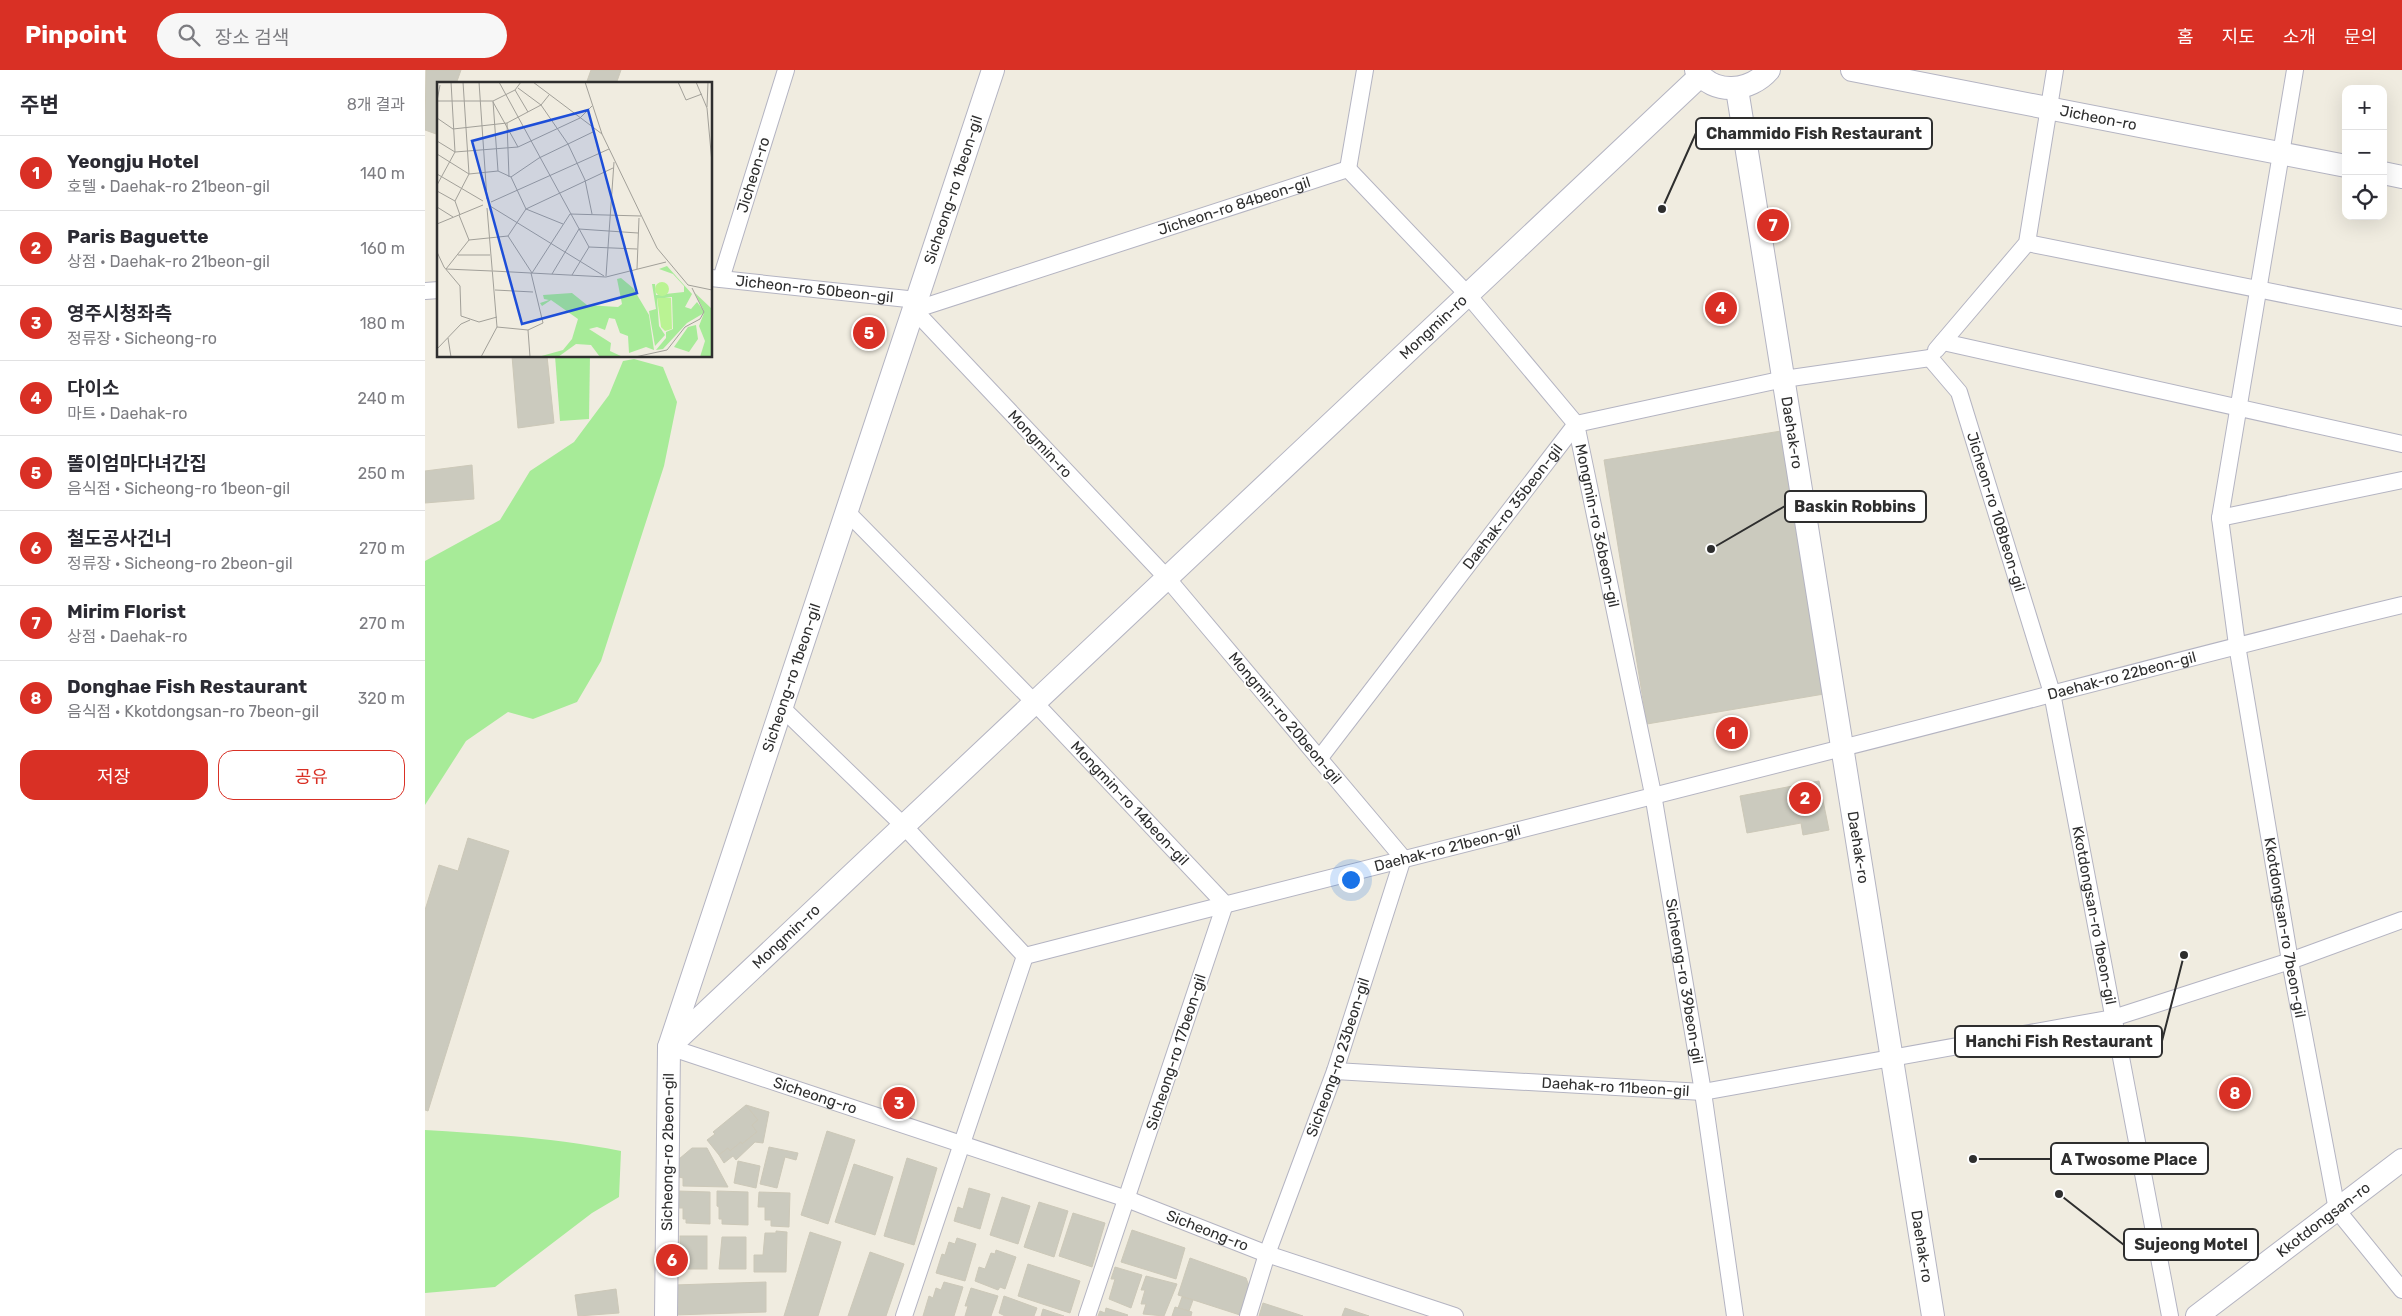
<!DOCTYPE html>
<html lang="ko">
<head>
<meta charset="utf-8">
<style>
	body { margin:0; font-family:Rubik,"Noto Sans KR",sans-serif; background:#f7f7f7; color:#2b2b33 }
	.controls { position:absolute; right:15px; top:15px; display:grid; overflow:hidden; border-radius:10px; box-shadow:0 5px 20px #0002 }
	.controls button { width:45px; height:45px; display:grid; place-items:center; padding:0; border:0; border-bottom:1px solid #e1e1e2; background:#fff; color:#2b2b33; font:25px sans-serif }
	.you { position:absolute; left:925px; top:809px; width:18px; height:18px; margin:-12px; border:4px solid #fff; border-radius:50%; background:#1a73e8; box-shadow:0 0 0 8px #1a73e833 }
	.badge { display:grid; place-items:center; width:32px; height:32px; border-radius:50%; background:#d93025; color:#fff; font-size:16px; font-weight:700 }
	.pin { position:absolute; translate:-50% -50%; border:2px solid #fff; box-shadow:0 1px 5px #0006 }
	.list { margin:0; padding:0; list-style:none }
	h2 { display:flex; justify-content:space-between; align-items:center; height:65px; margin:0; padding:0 20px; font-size:21px }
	h2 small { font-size:16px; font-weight:400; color:#7c7c81 }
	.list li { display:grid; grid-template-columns:32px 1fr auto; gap:15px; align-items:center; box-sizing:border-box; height:75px; padding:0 20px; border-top:1px solid #e1e1e2 }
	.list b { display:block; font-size:19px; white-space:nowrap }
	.list p { margin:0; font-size:16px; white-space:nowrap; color:#7c7c81 }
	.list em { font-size:16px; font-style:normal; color:#7c7c81 }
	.actions { display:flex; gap:10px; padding:15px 20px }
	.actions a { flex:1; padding:11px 0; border:1px solid #d93025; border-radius:15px; text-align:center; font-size:18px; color:#d93025 }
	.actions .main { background:#d93025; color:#fff }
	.icon { flex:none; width:28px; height:28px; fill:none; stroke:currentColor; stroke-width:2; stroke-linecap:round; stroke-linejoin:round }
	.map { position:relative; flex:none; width:1977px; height:1246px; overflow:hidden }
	header { display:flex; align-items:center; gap:30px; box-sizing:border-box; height:70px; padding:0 25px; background:#d93025; color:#fff }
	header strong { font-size:24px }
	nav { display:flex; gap:28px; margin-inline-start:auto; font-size:18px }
	.search { width:350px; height:45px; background:#f7f7f7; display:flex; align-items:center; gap:12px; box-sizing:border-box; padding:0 18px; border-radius:28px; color:#7c7c81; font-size:19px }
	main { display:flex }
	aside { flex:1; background:#fff }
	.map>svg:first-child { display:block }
</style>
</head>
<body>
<header>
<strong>Pinpoint</strong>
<div class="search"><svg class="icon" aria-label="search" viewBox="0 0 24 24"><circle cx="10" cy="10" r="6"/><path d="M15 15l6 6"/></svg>장소 검색</div>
<nav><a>홈</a><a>지도</a><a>소개</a><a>문의</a></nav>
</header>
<main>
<aside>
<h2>주변<small>8개 결과</small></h2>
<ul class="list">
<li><span class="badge">1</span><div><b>Yeongju Hotel</b><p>호텔 · Daehak-ro 21beon-gil</p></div><em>140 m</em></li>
<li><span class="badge">2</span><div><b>Paris Baguette</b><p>상점 · Daehak-ro 21beon-gil</p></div><em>160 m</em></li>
<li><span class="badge">3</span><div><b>영주시청좌측</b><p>정류장 · Sicheong-ro</p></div><em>180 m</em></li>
<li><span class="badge">4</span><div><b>다이소</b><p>마트 · Daehak-ro</p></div><em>240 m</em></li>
<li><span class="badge">5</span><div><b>똘이엄마다녀간집</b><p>음식점 · Sicheong-ro 1beon-gil</p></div><em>250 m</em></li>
<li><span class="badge">6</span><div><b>철도공사건너</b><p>정류장 · Sicheong-ro 2beon-gil</p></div><em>270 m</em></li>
<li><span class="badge">7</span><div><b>Mirim Florist</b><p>상점 · Daehak-ro</p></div><em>270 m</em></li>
<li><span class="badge">8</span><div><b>Donghae Fish Restaurant</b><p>음식점 · Kkotdongsan-ro 7beon-gil</p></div><em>320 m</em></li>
</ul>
<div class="actions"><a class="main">저장</a><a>공유</a></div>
</aside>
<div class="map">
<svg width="1977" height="1246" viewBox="0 0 1977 1246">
	<rect width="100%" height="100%" fill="#f0ece0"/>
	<g fill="#a7eb98">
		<polygon points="130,286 165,286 164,349 135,351"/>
		<polygon points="209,289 238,297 252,332 239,396 176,591 152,632 108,649 83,642 41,671 0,735 0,491 75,450 105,401 149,372 184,325 198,291"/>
		<path d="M 0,1060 C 66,1064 131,1068 196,1081 L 194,1127 L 167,1143 L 70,1217 L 0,1223 Z"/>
	</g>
	<g fill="#cbcabe" stroke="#ccc8b8">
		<polygon points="1,0 36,0 31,14 14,14 14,65 0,60"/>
		<polygon points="166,0 196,0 191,14 161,14"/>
		<polygon points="87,286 122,286 129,353 93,358"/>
		<polygon points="1356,361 1399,624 1222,654 1179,390"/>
		<polygon points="47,395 49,429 0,433 0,401"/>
		<polygon points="1394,711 1404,760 1378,765 1376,753 1322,763 1315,726"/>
		<polygon points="43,768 84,781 3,1041 0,1040 0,840 14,795 33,801"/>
		<polygon points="321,1035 333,1050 327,1055 332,1062 317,1074 316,1072 305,1081 303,1078 294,1085 282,1070 290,1064 288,1062"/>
		<polygon points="321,1035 344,1042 338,1073 330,1072 311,1090 308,1086 299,1093 294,1085 303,1078 305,1081 316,1072 317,1074 332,1062 327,1055 333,1050"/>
		<polygon points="402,1061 430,1070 403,1154 376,1145"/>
		<polygon points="344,1077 373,1083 371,1090 360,1087 352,1118 335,1114"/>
		<polygon points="267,1078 282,1078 303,1117 258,1116 258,1108 254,1107 254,1089"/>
		<polygon points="482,1088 512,1098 489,1175 459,1166"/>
		<polygon points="313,1091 335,1096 331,1118 309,1113"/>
		<polygon points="429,1094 468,1107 450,1165 410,1152"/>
		<polygon points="544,1118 565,1124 555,1159 529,1151 533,1137 538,1139"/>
		<polygon points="252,1121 285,1122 285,1154 261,1153 261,1149 258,1149 258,1138 251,1138"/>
		<polygon points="292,1121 323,1122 323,1155 297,1154 297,1149 294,1149 294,1137 292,1136"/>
		<polygon points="334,1122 365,1123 364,1157 346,1156 346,1150 340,1150 340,1137 333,1137"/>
		<polygon points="577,1127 605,1136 593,1174 565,1165"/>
		<polygon points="614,1132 643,1141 629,1187 599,1177"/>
		<polygon points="648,1143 680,1153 667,1197 634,1186"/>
		<polygon points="707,1160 760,1178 751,1209 696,1192"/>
		<polygon points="351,1161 362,1162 361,1202 329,1202 329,1185 338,1185 340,1163 351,1163"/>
		<polygon points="385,1162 416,1172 393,1246 359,1246"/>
		<rect x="255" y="1166" width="27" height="33"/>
		<polygon points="297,1167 321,1167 321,1199 294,1199"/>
		<polygon points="532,1168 551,1174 540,1211 511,1203 517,1184 520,1185 524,1172 530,1174"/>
		<polygon points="571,1180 591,1187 580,1219 575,1217 573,1220 550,1211 554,1197 560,1199 566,1183 570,1184"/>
		<polygon points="445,1182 479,1194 461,1246 423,1246"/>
		<polygon points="765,1188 821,1208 824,1216 815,1245 753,1225"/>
		<polygon points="603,1194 655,1211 645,1243 593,1226"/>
		<polygon points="690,1197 717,1205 706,1238 684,1229 690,1209 686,1209"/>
		<polygon points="721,1206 752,1214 739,1246 718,1244 721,1234 716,1234 720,1220 716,1220"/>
		<polygon points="341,1212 341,1242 249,1245 249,1215"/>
		<polygon points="519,1212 538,1217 529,1246 498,1246 504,1226 508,1228 511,1218 516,1220"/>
		<polygon points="546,1218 573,1226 566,1246 540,1246 543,1236 540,1236"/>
		<polygon points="191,1219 194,1243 153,1246 150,1225"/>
		<polygon points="579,1226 612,1238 609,1246 580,1246 574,1243"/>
		<polygon points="757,1227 768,1230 764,1241 753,1238"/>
		<polygon points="838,1233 878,1246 834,1246"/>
		<polygon points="750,1237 767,1242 766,1246 747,1246"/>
		<polygon points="681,1238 703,1245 702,1246 673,1246 675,1241 680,1243"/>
		<polygon points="920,1238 944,1246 917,1246"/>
		<polygon points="618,1239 639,1246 616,1246"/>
	</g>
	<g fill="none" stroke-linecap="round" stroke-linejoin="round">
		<defs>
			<g id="minor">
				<path id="s1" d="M 1870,0 L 1795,448 L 1812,575 L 1865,891 L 1912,1140 L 1977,1220"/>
				<path id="s2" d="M 923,99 L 1043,225 L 1151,354 L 1228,724 L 1278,1022 L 1310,1246"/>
				<polyline points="923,99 940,0"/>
				<polyline points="1602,173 1977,248"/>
				<path id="s3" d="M 286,208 L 492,230"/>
				<path id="s4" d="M 296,209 L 361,0"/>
				<polyline points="0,221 14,220"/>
				<polyline points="1518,272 1977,374"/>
				<polyline points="1511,280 1602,173 1630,0"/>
				<path id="s5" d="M 1505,288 L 1534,322 L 1627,623 L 1745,1246"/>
				<path id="s6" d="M 422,442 L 610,633 L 800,834 L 662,1246"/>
				<polyline points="1795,448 1977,410"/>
				<polyline points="357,638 479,756 600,886"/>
				<path id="s7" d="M 894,689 L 1151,354 L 1359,309 L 1505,288"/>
				<path id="s8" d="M 600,886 C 872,816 1144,747 1417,678 C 1604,631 1789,580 1977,535"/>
				<path id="s9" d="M 244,977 L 702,1129 L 842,1184 L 1030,1246"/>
				<path id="s10" d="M 910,1001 L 1278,1022 L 1688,948 L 1865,891 L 1977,850"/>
				<polyline points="479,1246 600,886"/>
				<path id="s11" d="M 823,1246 L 842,1184 L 910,1001 L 978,788 L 742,508 L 489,240 L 923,99"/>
			</g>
			<g id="secondary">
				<path d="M 1271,0 C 1289,26 1325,22 1344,0"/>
				<path id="s12" d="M 1427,0 L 1921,96"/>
				<path id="s13" d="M 1312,19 L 1508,1246"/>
				<polyline points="1958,103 1977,107"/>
				<path id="s14" d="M 244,977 L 1275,6"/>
				<path id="s15" d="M 241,1246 L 244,977 L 568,0"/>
				<path id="s16" d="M 1772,1246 L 1977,1090"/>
			</g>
		</defs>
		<use href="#minor" stroke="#b4b4c2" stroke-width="18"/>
		<use href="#secondary" stroke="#b4b4c2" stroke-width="24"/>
		<use href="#minor" stroke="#fff" stroke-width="16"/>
		<use href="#secondary" stroke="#fff" stroke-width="22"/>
	</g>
	<g text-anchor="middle" stroke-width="4" stroke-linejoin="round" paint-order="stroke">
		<g font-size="15" fill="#2e2e2e" stroke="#fff">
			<text dy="5" stroke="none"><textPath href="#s12" startOffset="251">Jicheon-ro</textPath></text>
			<text dy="5" stroke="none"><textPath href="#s4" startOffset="109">Jicheon-ro</textPath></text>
			<text dy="5" stroke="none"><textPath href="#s15" startOffset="1172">Sicheong-ro 1beon-gil</textPath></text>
			<text dy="5" stroke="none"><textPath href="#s11" startOffset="1555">Jicheon-ro 84beon-gil</textPath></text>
			<text dy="5" stroke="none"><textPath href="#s3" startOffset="104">Jicheon-ro 50beon-gil</textPath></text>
			<text dy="5" stroke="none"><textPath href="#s14" startOffset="1050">Mongmin-ro</textPath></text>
			<text dy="5" stroke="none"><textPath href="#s13" startOffset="348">Daehak-ro</textPath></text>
			<text transform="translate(615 374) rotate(47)" y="5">Mongmin-ro</text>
			<text dy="5" stroke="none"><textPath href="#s7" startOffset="318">Daehak-ro 35beon-gil</textPath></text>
			<text dy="5" stroke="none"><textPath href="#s5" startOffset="170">Jicheon-ro 108beon-gil</textPath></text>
			<text dy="5" stroke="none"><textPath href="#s2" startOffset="446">Mongmin-ro 36beon-gil</textPath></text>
			<text dy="5" stroke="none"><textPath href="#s8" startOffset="1132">Daehak-ro 22beon-gil</textPath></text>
			<text dy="5" stroke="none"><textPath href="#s15" startOffset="658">Sicheong-ro 1beon-gil</textPath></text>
			<text transform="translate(860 648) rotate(50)" y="5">Mongmin-ro 20beon-gil</text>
			<text dy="5" stroke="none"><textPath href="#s6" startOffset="406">Mongmin-ro 14beon-gil</textPath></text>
			<text dy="5" stroke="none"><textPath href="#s8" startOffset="436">Daehak-ro 21beon-gil</textPath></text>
			<text dy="5" stroke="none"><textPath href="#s13" startOffset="768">Daehak-ro</textPath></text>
			<text dy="5" stroke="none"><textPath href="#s5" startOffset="586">Kkotdongsan-ro 1beon-gil</textPath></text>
			<text dy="5" stroke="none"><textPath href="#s1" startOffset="869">Kkotdongsan-ro 7beon-gil</textPath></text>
			<text dy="5" stroke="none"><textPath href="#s14" startOffset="161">Mongmin-ro</textPath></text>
			<text dy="5" stroke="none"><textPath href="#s2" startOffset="910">Sicheong-ro 39beon-gil</textPath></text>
			<text transform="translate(751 982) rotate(-72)" y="5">Sicheong-ro 17beon-gil</text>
			<text dy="5" stroke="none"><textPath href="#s11" startOffset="274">Sicheong-ro 23beon-gil</textPath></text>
			<text dy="5" stroke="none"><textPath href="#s10" startOffset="281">Daehak-ro 11beon-gil</textPath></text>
			<text dy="5" stroke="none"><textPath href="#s9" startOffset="154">Sicheong-ro</textPath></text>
			<text dy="5" stroke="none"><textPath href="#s15" startOffset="164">Sicheong-ro 2beon-gil</textPath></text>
			<text dy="5" stroke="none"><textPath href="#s16" startOffset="159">Kkotdongsan-ro</textPath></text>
			<text dy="5" stroke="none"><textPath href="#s9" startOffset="569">Sicheong-ro</textPath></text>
			<text dy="5" stroke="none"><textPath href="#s13" startOffset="1172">Daehak-ro</textPath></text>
		</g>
	</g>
	<g transform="translate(12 12)">
		<rect width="275" height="275" fill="#f0ece0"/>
		<path d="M 230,184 L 255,212 L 248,225 L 254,227 L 260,220 L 267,229 L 258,211 L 275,227 L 275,275 L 263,275 L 268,259 L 262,244 L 267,231 L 250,241 L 226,267 L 219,268 L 229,256 L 229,250 L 236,247 L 235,215 L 220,217 L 222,244 L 228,253 L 218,264 L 212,229 L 219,227 L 215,202 L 218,202 L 219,213 L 247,210 L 247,204 L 236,192 L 222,187 ZM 184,196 L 196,206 L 212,233 L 217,268 L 209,265 L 192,271 L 191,254 L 183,251 L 178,237 L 172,236 L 168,248 L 160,245 L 152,247 L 174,261 L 173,269 L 186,275 L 163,275 L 154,263 L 139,262 L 121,275 L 101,275 L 126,268 L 135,257 L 141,237 L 114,218 L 105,224 L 103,221 L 112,218 L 107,217 L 106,213 L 135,211 L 150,223 L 181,225 L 185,222 L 180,197 ZM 259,243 L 261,257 L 252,270 L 237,265 L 251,245 Z" fill="#a7eb98"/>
		<path d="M218 207a7 7 0 1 1 14 0a7 7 0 1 1-14 0ZM 220,216 L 234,216 L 235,247 L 228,249 L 224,245 Z" fill="#baf393"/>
		<path fill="none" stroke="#a2a099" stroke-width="1" d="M 42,0 L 50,117M 62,0 L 152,165M 96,0 L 165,52M 148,0 L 165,52 L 220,166 L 251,203 L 275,208M 241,0 L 249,18 L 265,12M 259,0 L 270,26 L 275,81M 81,6 L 104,23 L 131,62 L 148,98 L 155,132M 78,8 L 91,30M 0,19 L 56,19 L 78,8 L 84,0M 0,19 L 3,3M 56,19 L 61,89M 56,20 L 81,65M 270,25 L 271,0M 0,36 L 16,47 L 70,41 L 104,23 L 112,13M 70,41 L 72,95M 0,59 L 18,70 L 81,65 L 143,36 L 155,24M 0,72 L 32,92 L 61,89 L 74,95M 0,92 L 46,119M 74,95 L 102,76 L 158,49M 74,95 L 89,127 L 126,142M 0,103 L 18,70 L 14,0M 0,109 L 18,119 L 23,133M 18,119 L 32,92 L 26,0M 54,120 L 172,67M 53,124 L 167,194M 0,125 L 16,135M 22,133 L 32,158M 0,142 L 46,123M 71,154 L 95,191 L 133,132 L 204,134M 71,154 L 89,127 L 176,86M 152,165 L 200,167M 0,170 L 7,185 L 23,204 L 24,234 L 42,240 L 60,235M 21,173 L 53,173M 9,187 L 32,158 L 71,154M 9,187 L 55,189M 200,187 L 202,136M 56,189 L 169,195 L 229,180M 115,192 L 142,147 L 201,151M 135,193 L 152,165M 169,194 L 177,80M 58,208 L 96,210M 60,245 L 91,248M 11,256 L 14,275M 0,267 L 24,242 L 33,238M 44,275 L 60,245 L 50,126M 93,275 L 91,248 L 106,241 L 94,191M 198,275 L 230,268 L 248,245 L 263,237 L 267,230 L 255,206"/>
		<path fill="#1d4ed8" fill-opacity="0.15" stroke="#1d4ed8" stroke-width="2.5" d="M 151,28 L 200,211 L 85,242 L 35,59 Z"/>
		<rect width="275" height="275" fill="none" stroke="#2e2e2e" stroke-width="2.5"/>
	</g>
	<path fill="none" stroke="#2e2e2e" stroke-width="2" d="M1237 139L1271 63M1286 479L1360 436M1759 885L1737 971M1548 1089L1626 1089M1634 1124L1699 1175"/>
	<g fill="#2e2e2e" stroke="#fff" stroke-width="2">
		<circle cx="1237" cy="139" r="5"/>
		<circle cx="1286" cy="479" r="5"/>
		<circle cx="1759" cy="885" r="5"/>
		<circle cx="1548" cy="1089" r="5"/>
		<circle cx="1634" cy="1124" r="5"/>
	</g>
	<g fill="#fff" stroke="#2e2e2e" stroke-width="2">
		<rect x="1271" y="48" width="236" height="31" rx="5"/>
		<rect x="1360" y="421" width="141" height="31" rx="5"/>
		<rect x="1530" y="956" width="207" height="31" rx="5"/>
		<rect x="1626" y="1073" width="157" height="31" rx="5"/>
		<rect x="1699" y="1159" width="134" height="31" rx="5"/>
	</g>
	<g font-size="16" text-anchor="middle" font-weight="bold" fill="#2e2e2e">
		<text x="1389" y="69">Chammido Fish Restaurant</text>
		<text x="1430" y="442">Baskin Robbins</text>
		<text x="1634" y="977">Hanchi Fish Restaurant</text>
		<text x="1704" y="1095">A Twosome Place</text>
		<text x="1766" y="1180">Sujeong Motel</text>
	</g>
</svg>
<div class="controls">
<button>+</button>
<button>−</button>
<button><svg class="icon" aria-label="locate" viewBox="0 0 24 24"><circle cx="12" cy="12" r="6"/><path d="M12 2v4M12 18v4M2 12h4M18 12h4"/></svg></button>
</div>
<div class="you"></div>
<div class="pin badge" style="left:1307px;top:663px">1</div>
<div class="pin badge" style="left:1380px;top:728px">2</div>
<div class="pin badge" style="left:474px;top:1033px">3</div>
<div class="pin badge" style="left:1296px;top:238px">4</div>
<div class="pin badge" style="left:444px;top:263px">5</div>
<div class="pin badge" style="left:247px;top:1190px">6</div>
<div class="pin badge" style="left:1348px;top:155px">7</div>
<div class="pin badge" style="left:1810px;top:1023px">8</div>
</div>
</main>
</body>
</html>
